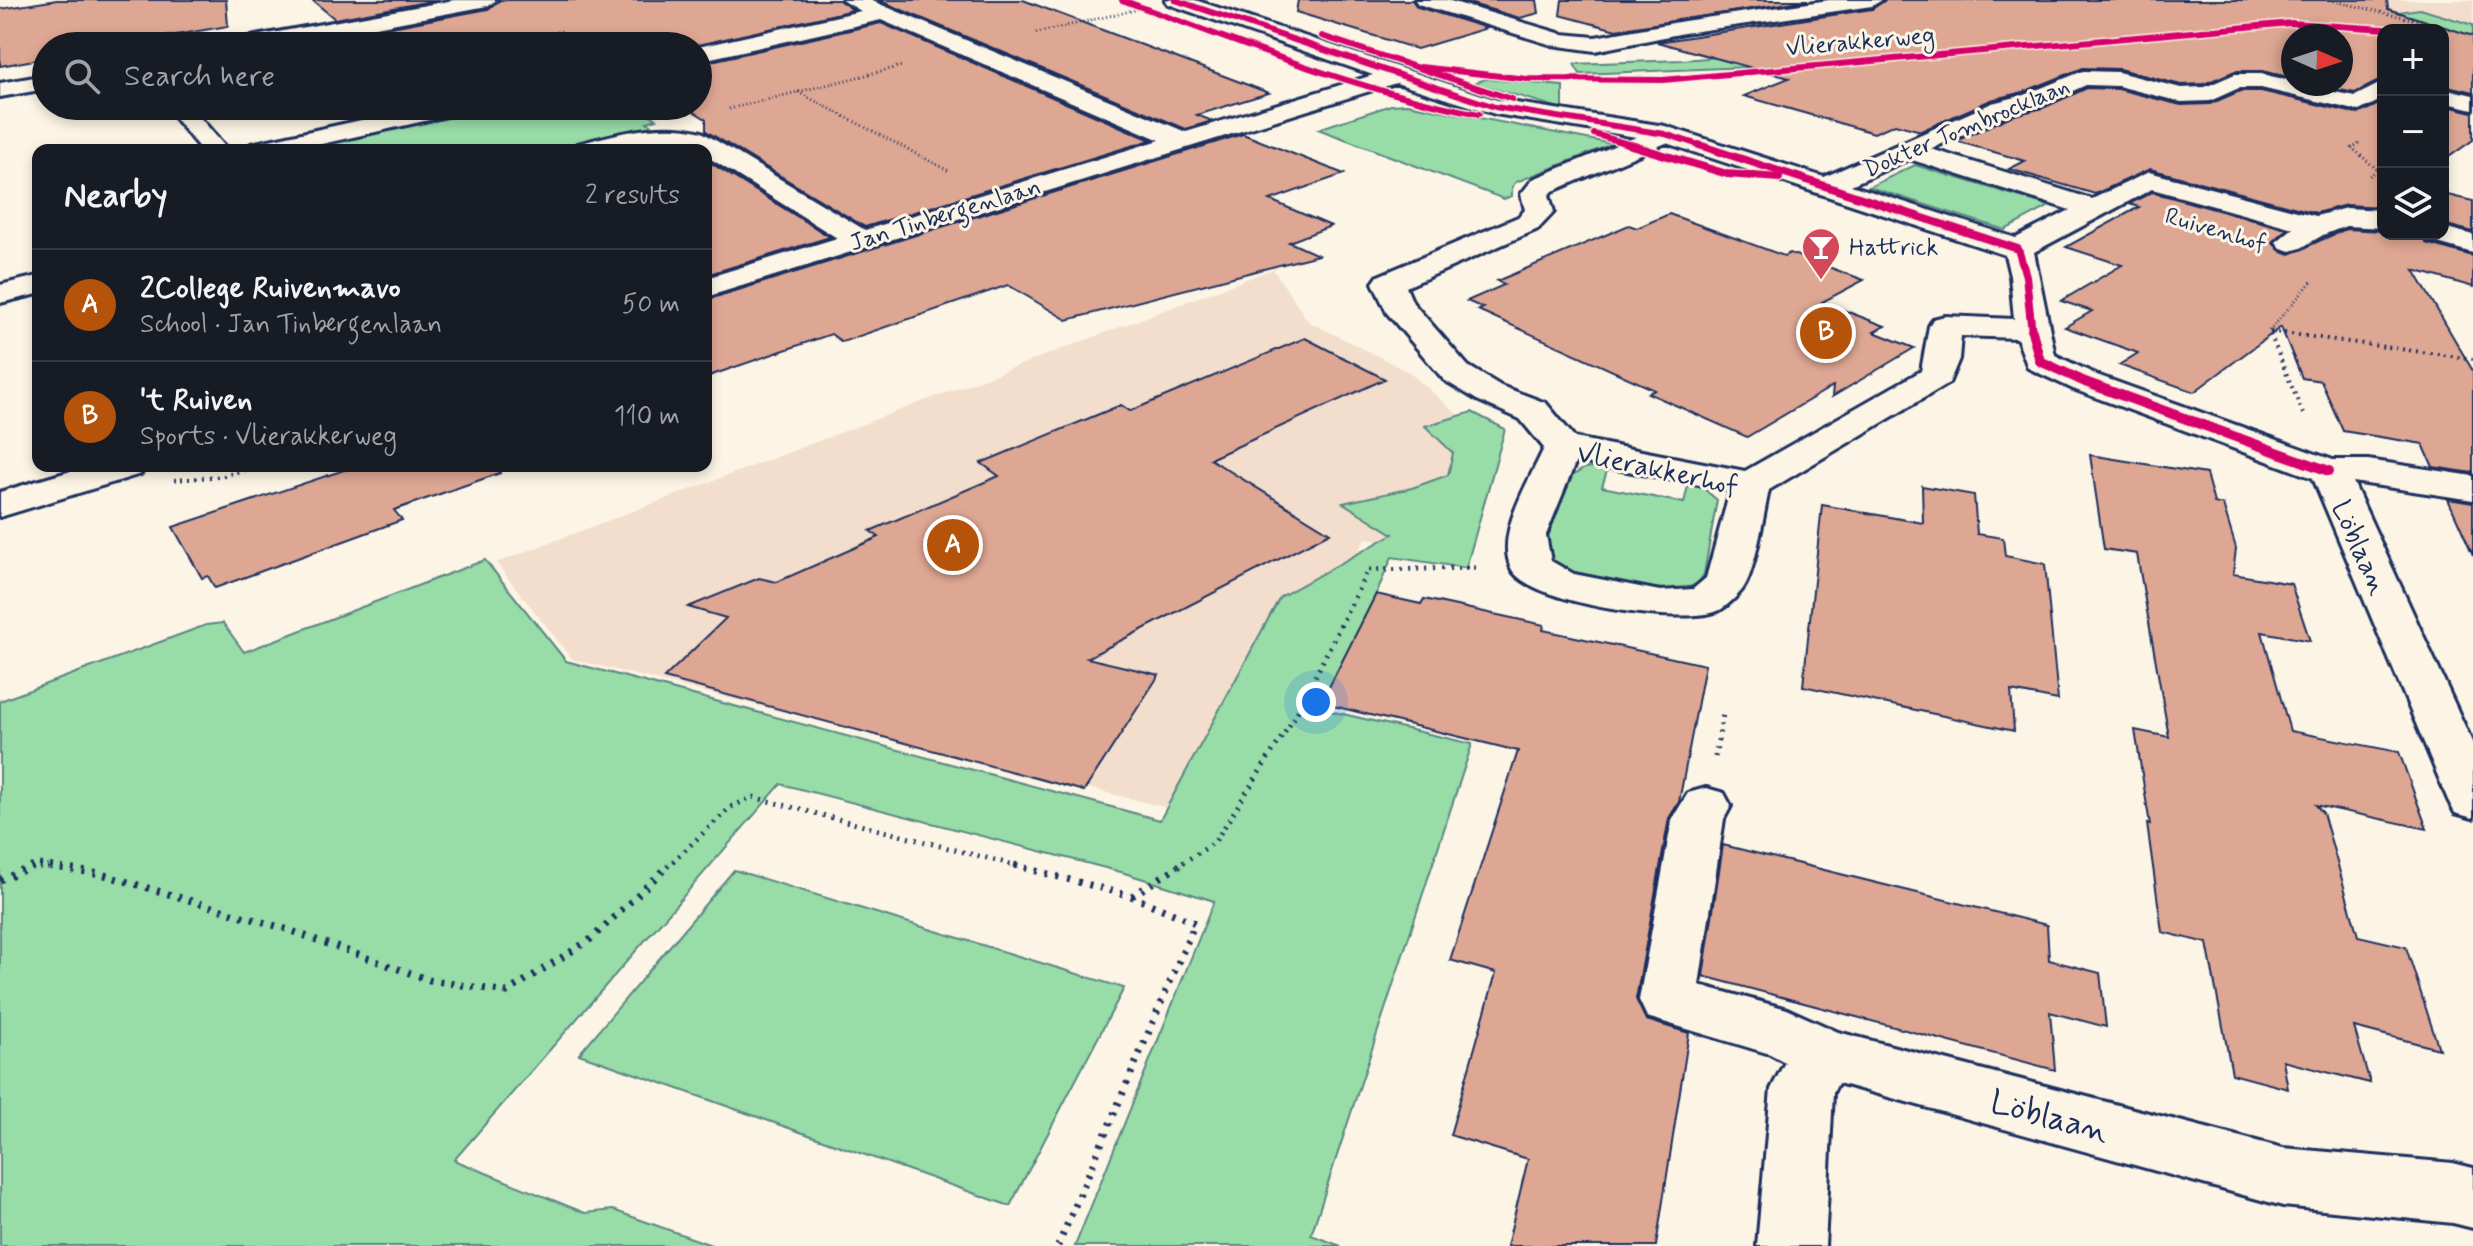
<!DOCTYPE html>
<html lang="en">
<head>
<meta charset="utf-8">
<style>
	body { margin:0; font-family:Mynerve,sans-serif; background:#20242c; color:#f1f3f6 }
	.controls { position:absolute; right:24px; top:24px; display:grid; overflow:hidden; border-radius:16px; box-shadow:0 4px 12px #0003 }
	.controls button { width:72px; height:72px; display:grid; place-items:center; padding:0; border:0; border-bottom:2px solid #363941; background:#171b24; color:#f1f3f6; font:40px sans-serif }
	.compass { position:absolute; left:2281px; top:24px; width:72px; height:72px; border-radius:50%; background:#171b24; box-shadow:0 4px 12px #0003; rotate:93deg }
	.you { position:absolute; left:1316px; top:702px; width:28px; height:28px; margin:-20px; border:6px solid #fff; border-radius:50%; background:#1a73e8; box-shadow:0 0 0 12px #1a73e833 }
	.badge { display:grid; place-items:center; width:52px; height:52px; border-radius:50%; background:#b45309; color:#fff; font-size:26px; font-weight:700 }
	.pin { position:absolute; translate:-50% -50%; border:4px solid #fff; box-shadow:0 2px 8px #0006 }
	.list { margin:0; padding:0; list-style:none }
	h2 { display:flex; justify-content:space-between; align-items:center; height:104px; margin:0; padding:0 32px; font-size:34px }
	h2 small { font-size:26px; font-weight:400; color:#9ea1a6 }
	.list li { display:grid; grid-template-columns:52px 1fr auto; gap:24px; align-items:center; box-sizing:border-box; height:112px; padding:0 32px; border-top:2px solid #363941 }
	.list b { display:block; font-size:30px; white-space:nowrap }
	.list p { margin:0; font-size:26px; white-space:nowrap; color:#9ea1a6 }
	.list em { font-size:26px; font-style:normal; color:#9ea1a6 }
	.icon { flex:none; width:44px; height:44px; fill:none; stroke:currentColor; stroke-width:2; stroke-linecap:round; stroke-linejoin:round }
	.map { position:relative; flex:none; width:2473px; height:1246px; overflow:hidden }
	.search { position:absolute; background:#171b24; box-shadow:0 4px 12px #0003; left:32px; top:32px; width:680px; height:88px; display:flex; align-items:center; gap:20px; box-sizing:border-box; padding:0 28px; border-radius:44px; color:#9ea1a6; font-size:30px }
	.panel { position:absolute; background:#171b24; box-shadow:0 4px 12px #0003; left:32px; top:144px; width:680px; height:328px; border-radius:16px }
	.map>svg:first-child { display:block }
</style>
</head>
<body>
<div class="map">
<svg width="2473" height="1246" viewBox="0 0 2473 1246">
	<rect width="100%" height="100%" fill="#fcf5e5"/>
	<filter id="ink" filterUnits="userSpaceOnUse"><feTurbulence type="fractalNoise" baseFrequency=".0125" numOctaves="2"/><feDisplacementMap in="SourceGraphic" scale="16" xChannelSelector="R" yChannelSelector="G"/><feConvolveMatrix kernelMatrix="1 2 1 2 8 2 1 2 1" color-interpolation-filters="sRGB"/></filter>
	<g filter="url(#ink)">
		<g fill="#f3decd">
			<polygon points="2359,0 2473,0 2473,25 2420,9 2399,11"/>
			<polygon points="1273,269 1308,321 1409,372 1488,441 1440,552 1366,538 1204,817 572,659 496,563"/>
		</g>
		<g fill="#98dca8" stroke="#5a8683" stroke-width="2">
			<polygon points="2420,9 2473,25 2473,39 2434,30 2424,20 2391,13"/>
			<polygon points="1981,36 1966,49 1748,67 1580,74 1574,64 1682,60"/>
			<polygon points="1486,79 1563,86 1563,109 1474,83"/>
			<polygon points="1407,104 1613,144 1516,182 1512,187 1512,196 1504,199 1318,129 1391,105"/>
			<polygon points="488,106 635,106 657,119 647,122 653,126 553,150 289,150"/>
			<polygon points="1915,165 2050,206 2005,230 1869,187"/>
			<polygon points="1472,412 1505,429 1466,568 1392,557 1326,710 1472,744 1311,1235 1341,1246 1075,1246 1214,901 1121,872 781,784 454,1160 585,1213 613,1210 714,1246 0,1246 0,701 206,625 223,623 244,652 485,560 566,661 1160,820 1280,597 1393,534 1343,503 1412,488 1448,475 1453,453 1425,426"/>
			<path d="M 1595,467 L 1608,468 L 1602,487 L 1684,503 L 1689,481 L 1702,487 L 1717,500 L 1704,574 C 1700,582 1695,586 1685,588 C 1663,594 1570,576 1552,562 C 1547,557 1546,552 1545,545 L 1569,478 L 1585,468 Z"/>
			<polygon points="734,870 1124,988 1010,1206 579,1054"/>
		</g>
		<g fill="#dea794" stroke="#1b2f5e" stroke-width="2">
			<polygon points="57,0 226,0 228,26 112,46 46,46 46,58 0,66 0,9"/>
			<polygon points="312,0 437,0 335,19"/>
			<polygon points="500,0 839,0 853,10 695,46 369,46 354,34 488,9"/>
			<polygon points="878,0 1023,0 1269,93 1197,115 1212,121 1186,129"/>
			<polygon points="1298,0 1412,0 1417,7 1487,28 1417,49 1296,12"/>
			<polygon points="1458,0 1537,0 1539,13 1520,18"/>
			<polygon points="1562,0 1808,0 1616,30 1560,15"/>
			<polygon points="1885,0 2387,0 2388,9 2473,36 2473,92 2443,85 2443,30 2383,30 2383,79 2355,93 2309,84 2341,84 2341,36 2293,36 2293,78 2262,71 2235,71 2204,84 2181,85 2119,69 2083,68 2023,92 1991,100 1921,131 1895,124 1874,133 1744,96 1789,78 1657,42 1872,9"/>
			<polygon points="881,23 1151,140 865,227 706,131 706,119 685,106 698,106 698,64"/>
			<polygon points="2087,88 2118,89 2181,105 2210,104 2240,91 2261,91 2358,114 2383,102 2383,207 2346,205 2316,213 2150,169 2095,194 2009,169 2025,161 1956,141 2011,116 2043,108"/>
			<polygon points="2443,105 2473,112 2473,140 2443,161"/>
			<polygon points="1243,134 1344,174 1270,200 1331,226 1289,242 1318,255 1067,320 1008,285 842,342 831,334 706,377 706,300"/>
			<polygon points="706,160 830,237 706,275"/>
			<polygon points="2152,192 2287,229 2273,242 2279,250 2290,254 2346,229 2383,231 2383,234 2419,234 2426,243 2473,256 2473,287 2414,270 2473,371 2473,473 2433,467 2423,444 2343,431 2321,381 2302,378 2281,327 2194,392 2119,365 2138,353 2065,327 2092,311 2061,301 2122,265 2066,247 2139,207 2129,204"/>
			<polygon points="2443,194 2473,201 2473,232 2443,224"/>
			<polygon points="1669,214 1784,256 1790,253 1864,280 1822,302 1885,326 1874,332 1914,348 1832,397 1833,386 1747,437 1648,393 1655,390 1478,310 1483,308 1467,301 1504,285 1497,281 1629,225 1637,228"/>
			<polygon points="1305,338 1385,379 1210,459 1330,533 1087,658 1159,675 1084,791 664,678 726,618 688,607 759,578 777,582 879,537 870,531 999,476 981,463 1121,405 1130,411"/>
			<polygon points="2090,455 2206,474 2214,503 2223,505 2236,548 2233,574 2291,584 2310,641 2262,632 2290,731 2399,752 2427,829 2316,805 2323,813 2358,936 2406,947 2439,1049 2354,1027 2370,1083 2283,1061 2288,1089 2232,1074 2207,943 2162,932 2147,824 2150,825 2135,730 2169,737 2137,554 2104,549"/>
			<polygon points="356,466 499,466 500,473 394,510 402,520 215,588 208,576 202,578 173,527"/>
			<polygon points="1922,486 1974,495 1977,534 2003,538 2005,556 2045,564 2058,700 2011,691 2014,731 1803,686 1822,505 1923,523"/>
			<polygon points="2448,499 2473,503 2473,555"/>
			<polygon points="1376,594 1421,604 1424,599 1544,625 1543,630 1705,665 1679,802 1669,818 1636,999 1646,1020 1689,1033 1656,1246 1507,1246 1528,1159 1450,1135 1496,973 1450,960 1518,751 1321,703"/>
			<polygon points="1723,845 2047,925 2049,960 2100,973 2106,1027 2050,1012 2055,1070 1703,976"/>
		</g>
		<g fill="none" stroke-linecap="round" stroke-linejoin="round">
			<defs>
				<g id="minor">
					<polygon points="454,0 497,0 487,6 275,46 228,46 239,39"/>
					<path d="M 842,0 L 870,0 L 1186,132 L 1373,75 L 1168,4 L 1165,0 L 1195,0 L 1497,100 L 1665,126 L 1824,177 L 1992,103 L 2024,95 L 2083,71 L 2118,72 L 2181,88 L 2205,87 L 2235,74 L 2261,74 L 2293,81 L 2293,84 L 2355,96 L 2383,82 L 2383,99 L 2359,111 L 2261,88 L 2239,88 L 2210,101 L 2181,102 L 2118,86 L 2086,85 L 2042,105 L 2010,113 L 1931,149 L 2092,199 L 2149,172 L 2316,216 L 2346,208 L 2383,210 L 2383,228 L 2346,226 L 2323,235 L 2301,248 L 2291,251 L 2281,248 L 2276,242 L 2293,228 L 2152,189 L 2034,252 L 2055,355 L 2097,375 L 2333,460 L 2368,460 L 2473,476 L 2473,500 L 2353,482 L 2473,744 L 2473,818 L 2455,813 L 2448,800 L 2313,478 L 2073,389 L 2028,368 L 2017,338 L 1961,336 L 1959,359 L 1949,383 L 1769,490 C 1764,512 1755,575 1742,590 C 1737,596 1727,606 1720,610 C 1687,627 1526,603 1511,568 C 1495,533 1530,480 1544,448 L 1520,419 L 1477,400 L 1444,380 L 1387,313 L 1373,283 L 1378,276 L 1518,217 L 1525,210 L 1521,194 L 1533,179 L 1636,137 L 1495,114 L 1396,83 L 706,297 L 706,278 L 837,238 L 706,156 L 706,150 L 666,142 L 616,150 L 573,150 L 577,144 C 618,134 659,121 702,132 L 865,230 L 1160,140 L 881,20 L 698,61 L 698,47 L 861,11 ZM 1666,143 L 2005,255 L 2010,276 L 2014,319 L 1945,316 L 1933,319 L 1929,326 L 1921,371 L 1745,471 L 1575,438 L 1546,403 L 1501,386 L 1468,366 L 1413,303 L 1406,287 L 1538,229 L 1554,212 L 1549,195 L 1553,191 ZM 1909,159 L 2070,210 L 2016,238 L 1851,185 ZM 1576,461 L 1730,491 L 1706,578 L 1693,589 L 1660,591 L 1574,574 L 1551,561 L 1546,535 Z"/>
					<polygon points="1415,0 1447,0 1562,34 1595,37 1684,21 1829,0 1882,0 1872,6 1684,33 1595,51 1552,45 1418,4"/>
					<polygon points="46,75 46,89 0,97 0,83"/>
					<polygon points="2443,88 2473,95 2473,109 2443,102"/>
					<polygon points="165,106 190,106 228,150 201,150"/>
					<polygon points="426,106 472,106 469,111 295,150 247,150 251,144 260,142"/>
					<polygon points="2443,227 2473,235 2473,253 2427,240 2422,234 2443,234"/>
					<polygon points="38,276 38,294 0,303 0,285"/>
					<polygon points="88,466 147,466 141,474 0,517 0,492"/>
					<polygon points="1706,788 1724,793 1731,806 1724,819 1699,985 1787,1009 1838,1032 2283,1148 2453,1163 2473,1168 2473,1228 2453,1223 2283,1206 1838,1083 1833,1093 1825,1246 1757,1246 1771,1089 1785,1062 1770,1054 1647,1017 1639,1000 1672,819 1688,793"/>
				</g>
			</defs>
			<use href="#minor" stroke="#1b2f5e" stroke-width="6"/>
			<g stroke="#1b2f5e" stroke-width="3" stroke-dasharray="1 3" stroke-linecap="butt">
				<polyline points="2330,0 2419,21 2428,30"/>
				<polyline points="1036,33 1139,9"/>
				<polyline points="486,46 562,31"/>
				<polyline points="798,92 949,171"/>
				<polyline points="729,109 902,66"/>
				<polyline points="2359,143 2352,148 2378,170 2369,176"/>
				<polyline points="2269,331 2313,280"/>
				<polyline points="2270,333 2281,333"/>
			</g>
			<g stroke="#1b2f5e" stroke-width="4" stroke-dasharray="2 5" stroke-linecap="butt">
				<polyline points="2303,414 2269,331 2473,359"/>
				<polyline points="174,480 224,476 256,466"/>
				<polyline points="1467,568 1480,568"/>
			</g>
			<g stroke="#1b2f5e" stroke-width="5" stroke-dasharray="2 6" stroke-linecap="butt">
				<polyline points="1715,757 1723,714"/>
				<polyline points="31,867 53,867"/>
				<polyline points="667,867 731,807 753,797 1021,867"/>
				<polyline points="1176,867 1214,843 1296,715 1368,570 1480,568"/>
			</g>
			<g stroke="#1b2f5e" stroke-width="7" stroke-dasharray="3 8" stroke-linecap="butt">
				<polyline points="39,865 101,874 286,929 429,980 507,992 591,939 669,865"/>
				<polyline points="1014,865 1131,896 1195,923 1058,1246"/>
				<polyline points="0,880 36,865"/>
				<polyline points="1132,896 1180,865"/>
			</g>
			<use href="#minor" fill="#fcf5e5" fill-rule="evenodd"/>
			<defs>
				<g id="cycleway-far2">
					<path d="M 1122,0 C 1240,43 1355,90 1479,114"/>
					<polyline points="1175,0 1495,107 1665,134 1705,147"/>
					<polyline points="1322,36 1512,99"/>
					<polyline points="1420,67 1527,79 1663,80 2291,23 2401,30"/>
					<polyline points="1594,134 1638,147"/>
				</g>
				<g id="cycleway-far1">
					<polyline points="1631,145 1727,174 1779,178"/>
					<polyline points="1699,145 2018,249 2026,276 2032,333"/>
				</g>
				<polyline id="cycleway" points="2032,331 2040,361 2085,382 2329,471"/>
			</defs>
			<use href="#cycleway-far2" stroke="#fcf5e5" stroke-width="9"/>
			<use href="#cycleway-far1" stroke="#fcf5e5" stroke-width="11"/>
			<use href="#cycleway" stroke="#fcf5e5" stroke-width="14"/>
			<use href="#cycleway-far2" stroke="#d6006c" stroke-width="6"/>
			<use href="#cycleway-far1" stroke="#d6006c" stroke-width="8"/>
			<use href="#cycleway" stroke="#d6006c" stroke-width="10"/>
		</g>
	</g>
	<defs>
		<symbol id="bar-pin" viewBox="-11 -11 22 30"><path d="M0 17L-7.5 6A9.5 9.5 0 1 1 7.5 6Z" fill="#d1495b" stroke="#fcf5e5"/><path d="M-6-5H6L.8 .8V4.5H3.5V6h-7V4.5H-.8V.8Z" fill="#fff"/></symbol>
	</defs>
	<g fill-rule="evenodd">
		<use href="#bar-pin" x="1799" y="225" width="44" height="60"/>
	</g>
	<g text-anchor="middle" stroke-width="6" stroke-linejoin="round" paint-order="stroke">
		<g font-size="24" fill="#1b2f5e" stroke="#fcf5e5">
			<text transform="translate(1860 41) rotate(-5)" y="8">Vlierakkerweg</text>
			<text transform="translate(1966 127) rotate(-23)" y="8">Dokter Tombrocklaan</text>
			<text transform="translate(945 214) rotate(-17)" y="8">Jan Tinbergenlaan</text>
			<text transform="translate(2216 229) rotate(16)" y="8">Ruivenhof</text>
		</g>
		<g font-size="24" fill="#1b2f5e" stroke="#fcf5e5" text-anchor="start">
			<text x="1849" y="255">Hattrick</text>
		</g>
		<g font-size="28" fill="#1b2f5e" stroke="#fcf5e5">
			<text transform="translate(1658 468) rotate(12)" y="10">Vlierakkerhof</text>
			<text transform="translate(2361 547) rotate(66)" y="10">Löblaan</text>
		</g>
		<g font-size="34" fill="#1b2f5e" stroke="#fcf5e5">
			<text transform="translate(2050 1115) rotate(15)" y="12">Löblaan</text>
		</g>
	</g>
</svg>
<div class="controls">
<button>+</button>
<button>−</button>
<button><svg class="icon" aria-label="layers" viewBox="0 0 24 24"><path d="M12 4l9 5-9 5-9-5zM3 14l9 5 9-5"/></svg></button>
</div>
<svg class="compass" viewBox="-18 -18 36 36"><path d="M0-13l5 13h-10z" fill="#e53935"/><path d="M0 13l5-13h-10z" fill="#9ea1a6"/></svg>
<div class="you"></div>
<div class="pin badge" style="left:953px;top:545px">A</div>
<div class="pin badge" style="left:1826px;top:333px">B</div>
<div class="search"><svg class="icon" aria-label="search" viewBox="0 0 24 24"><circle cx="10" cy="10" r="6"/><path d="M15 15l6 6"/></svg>Search here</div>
<section class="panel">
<h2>Nearby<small>2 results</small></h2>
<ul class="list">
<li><span class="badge">A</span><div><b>2College Ruivenmavo</b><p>School · Jan Tinbergenlaan</p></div><em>50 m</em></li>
<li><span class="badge">B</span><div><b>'t Ruiven</b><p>Sports · Vlierakkerweg</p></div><em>110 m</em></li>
</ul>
</section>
</div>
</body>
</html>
